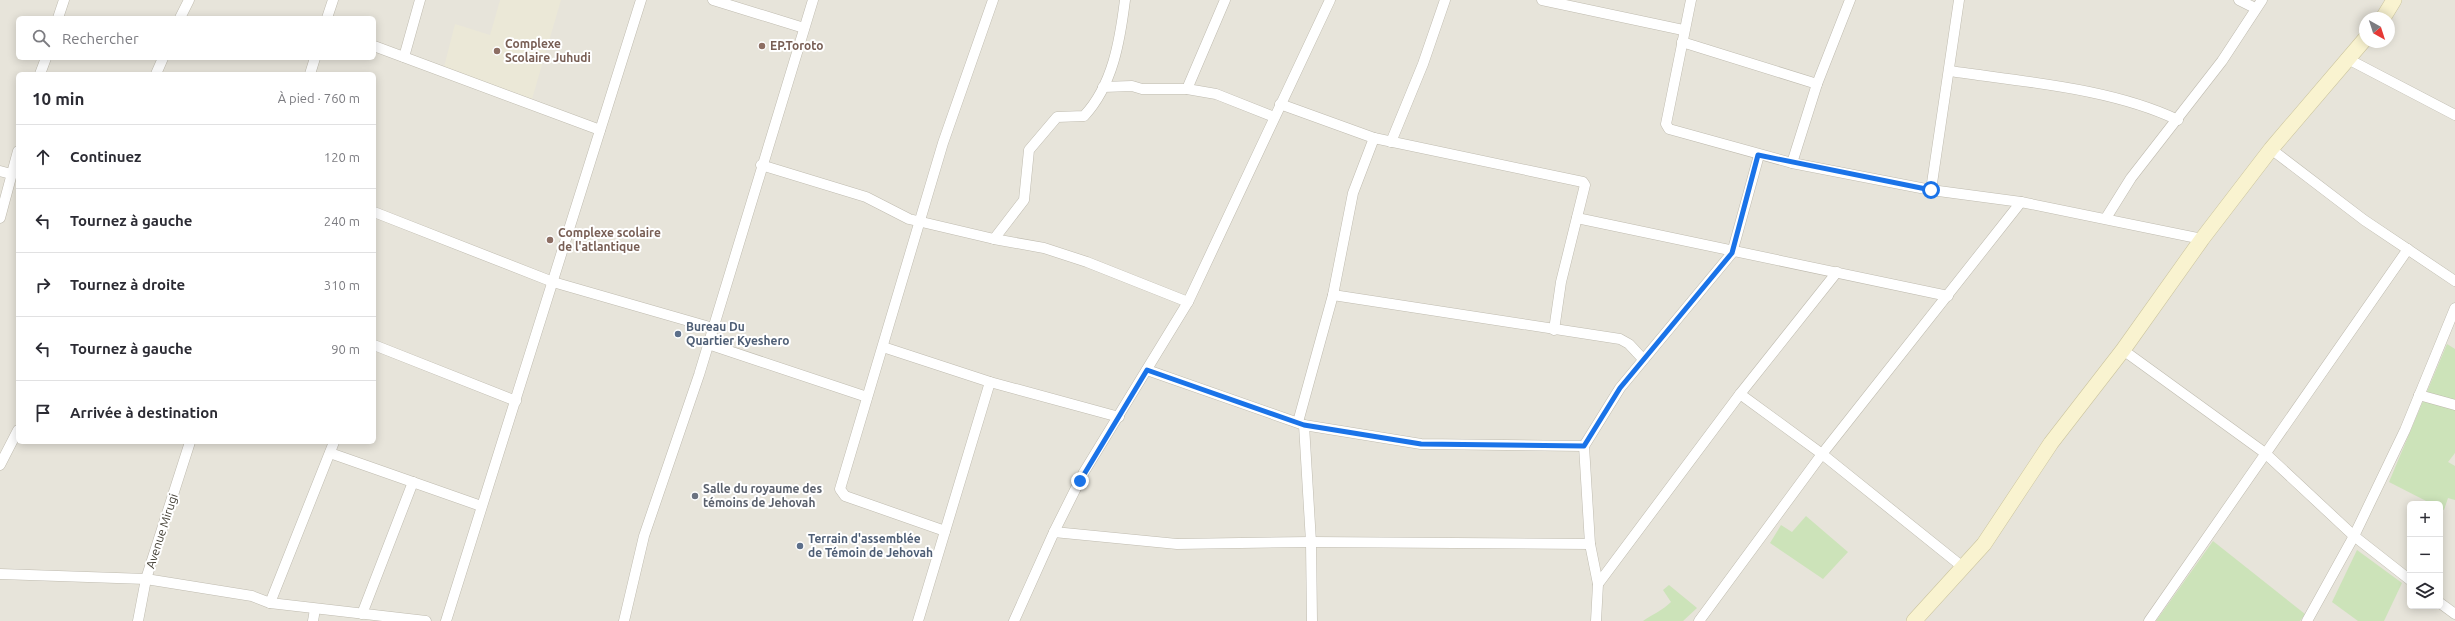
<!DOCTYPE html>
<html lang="fr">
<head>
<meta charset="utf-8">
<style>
	body { margin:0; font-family:Ubuntu,sans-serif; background:#f7f7f7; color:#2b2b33 }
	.controls { position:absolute; right:12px; bottom:12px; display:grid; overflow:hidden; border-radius:6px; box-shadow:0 2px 10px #0003 }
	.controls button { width:36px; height:36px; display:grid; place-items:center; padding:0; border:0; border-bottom:1px solid #e1e1e2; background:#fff; color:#2b2b33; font:20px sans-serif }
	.compass { position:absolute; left:2359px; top:12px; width:36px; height:36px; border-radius:50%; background:#fff; box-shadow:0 2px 10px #0003; rotate:141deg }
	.stop { position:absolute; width:12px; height:12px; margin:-9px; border:3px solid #1a73e8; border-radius:50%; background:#fff }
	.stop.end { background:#1a73e8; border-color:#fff; box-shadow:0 1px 4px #0008 }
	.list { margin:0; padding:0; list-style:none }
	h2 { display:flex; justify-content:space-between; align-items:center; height:52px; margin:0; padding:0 16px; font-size:17px }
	h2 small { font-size:13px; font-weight:400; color:#7c7c81 }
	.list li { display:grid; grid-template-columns:26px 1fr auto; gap:12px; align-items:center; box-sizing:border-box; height:64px; padding:0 16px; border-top:1px solid #e1e1e2 }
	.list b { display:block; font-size:15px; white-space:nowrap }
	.list em { font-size:13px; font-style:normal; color:#7c7c81 }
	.icon { flex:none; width:22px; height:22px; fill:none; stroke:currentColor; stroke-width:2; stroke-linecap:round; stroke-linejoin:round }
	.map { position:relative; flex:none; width:2455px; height:621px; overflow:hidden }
	.search { position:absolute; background:#fff; box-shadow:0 2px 10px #0003; left:16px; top:16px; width:360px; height:44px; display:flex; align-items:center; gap:10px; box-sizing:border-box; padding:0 14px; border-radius:6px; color:#7c7c81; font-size:15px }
	.panel { position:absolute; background:#fff; box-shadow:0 2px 10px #0003; left:16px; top:72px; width:360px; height:372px; border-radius:6px }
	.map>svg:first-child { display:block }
</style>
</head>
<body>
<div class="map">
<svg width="2455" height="621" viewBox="0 0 2455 621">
	<rect width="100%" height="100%" fill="#f4f2eb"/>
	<path fill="#e7e4da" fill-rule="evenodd" d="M 0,0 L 2455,0 L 2455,621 L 0,621 ZM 18,18 L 374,18 L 374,58 L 18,58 ZM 2365,18 L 2389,18 L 2389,42 L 2365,42 ZM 18,74 L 374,74 L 374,442 L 18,442 ZM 2410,504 L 2440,504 L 2440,606 L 2410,606 Z"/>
	<polygon fill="#ebe8d7" points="500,0 561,0 532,99 444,67 455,24 490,35"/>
	<g fill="#cce3b9">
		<polygon points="2447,344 2455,349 2455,453 2448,462 2455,466 2455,500 2448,498 2444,510 2440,508 2440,504 2432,504 2389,482"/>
		<polygon points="1806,516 1848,552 1823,579 1770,543 1781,525 1792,532"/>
		<polygon points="2213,541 2305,614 2300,621 2156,621"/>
		<polygon points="2357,550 2402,583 2384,621 2358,621 2332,602"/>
		<path d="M 1669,585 L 1697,608 L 1683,621 L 1643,621 C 1653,614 1662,611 1671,602 L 1663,590 Z"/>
	</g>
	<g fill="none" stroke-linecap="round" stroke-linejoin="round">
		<defs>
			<g id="street">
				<polyline points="713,0 804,28"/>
				<polyline points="1542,0 1683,30"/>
				<polyline points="1691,0 1666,124 1669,129 1792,163 1931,190 2021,202 2202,239"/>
				<polyline points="2239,0 2255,8"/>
				<polyline points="58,18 64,0"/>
				<polyline points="180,18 189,0"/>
				<polyline points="327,18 333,0"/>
				<polyline points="1682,42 1817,84"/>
				<polyline points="374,46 600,130"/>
				<polyline points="404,57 420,0"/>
				<polyline points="2346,58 2455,115"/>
				<path d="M 1950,71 C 2024,82 2111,88 2178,120"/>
				<polyline points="40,74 46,58"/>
				<polyline points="156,74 163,58"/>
				<polyline points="310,74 315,58"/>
				<polyline points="1103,87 1132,86 1142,89 1187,89 1216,94 1274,117"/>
				<polyline points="1187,89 1225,0"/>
				<polyline points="1280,104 1374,138 1583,182 1585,185 1561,282 1554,330"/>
				<polyline points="1391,142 1423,64 1445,0"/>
				<polyline points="2271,149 2364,220 2455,281"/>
				<polyline points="1792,163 1817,84 1850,0"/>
				<polyline points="761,165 866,197 909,219 994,239 1044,248 1087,262 1188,302"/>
				<polyline points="0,171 11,174"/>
				<polyline points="1931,190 1959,0"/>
				<polyline points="374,212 553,282 713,328"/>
				<polyline points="0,218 18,151"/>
				<polyline points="1577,218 1948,296"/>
				<polyline points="2106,218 2131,178 2222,61 2262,0"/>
				<path d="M 994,239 L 1024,200 L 1029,150 L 1057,117 L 1084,116 C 1113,85 1120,40 1125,0"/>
				<polyline points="1333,295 1620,339 1629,344 1643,359"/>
				<polyline points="708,344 867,397"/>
				<polyline points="374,345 516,401"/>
				<polyline points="883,347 990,382 1119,417"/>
				<polyline points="2123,350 2265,453 2354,536 2410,580"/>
				<polyline points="1147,370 1304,425 1421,444 1584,446"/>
				<polyline points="1740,394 1822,454 1964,568"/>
				<polyline points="2419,395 2455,405"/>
				<polyline points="1298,422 1333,295 1353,193 1374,138"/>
				<polyline points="1304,425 1311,542 1312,621"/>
				<polyline points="330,453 481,506"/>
				<polyline points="0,465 18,430"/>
				<polyline points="945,531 845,496 840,489 943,143 993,0"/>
				<polyline points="1054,532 1177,544 1311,542 1590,544"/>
				<polyline points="0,574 146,579 252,596 270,603 426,621"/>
				<polyline points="1598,584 1740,394 1837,272"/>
				<polyline points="270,603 334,442"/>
				<polyline points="2440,603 2455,614"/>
				<polyline points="362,614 413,482"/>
				<polyline points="138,621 146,579 190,442"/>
				<polyline points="313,621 315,609"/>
				<polyline points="446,621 641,0"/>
				<polyline points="624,621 644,536 699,375 813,0"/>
				<polyline points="918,621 990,382"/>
				<polyline points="1014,621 1054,532 1084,472 1188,302 1330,0"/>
				<polyline points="1596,621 1598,584 1590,544 1584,446 1620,388 1732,253 1759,155"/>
				<polyline points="1699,621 1822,454 2021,202"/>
				<polyline points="2149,621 2408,249"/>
				<polyline points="2307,621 2354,536 2405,430 2455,308"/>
			</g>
			<g id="secondary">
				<polyline points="2383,18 2394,0"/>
				<polyline points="1914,621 1984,544 2051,443 2123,350 2202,239 2271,149 2365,39"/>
			</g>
		</defs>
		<use href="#street" stroke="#bfbbaf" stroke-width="11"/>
		<use href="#secondary" stroke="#cbc49e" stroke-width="16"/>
		<use href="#street" stroke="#fff" stroke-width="10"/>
		<use href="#secondary" stroke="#f9f3d0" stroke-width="15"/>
	</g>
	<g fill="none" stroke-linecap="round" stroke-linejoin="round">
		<polyline stroke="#1a73e8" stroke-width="5" points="1080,481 1147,370 1304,425 1421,444 1584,446 1620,388 1732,253 1758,155 1931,190"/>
	</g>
	<g fill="#8d6e63" stroke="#fff" stroke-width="1.5">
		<circle cx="762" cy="46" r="4"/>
		<circle cx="497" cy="51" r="4"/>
		<circle cx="550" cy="240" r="4"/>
	</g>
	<g fill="#5c6f8a" stroke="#fff" stroke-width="1.5">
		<circle cx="678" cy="334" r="4"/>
		<circle cx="800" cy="546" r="4"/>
	</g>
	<circle fill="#6b7280" stroke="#fff" stroke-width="1.5" cx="695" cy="496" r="4"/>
	<g text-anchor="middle" stroke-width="4" stroke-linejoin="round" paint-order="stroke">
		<g font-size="12" font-weight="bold" fill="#785e54" stroke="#fff" text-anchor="start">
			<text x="505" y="48">Complexe<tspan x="505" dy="14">Scolaire Juhudi</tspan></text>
			<text x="770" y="50">EP.Toroto</text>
			<text x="558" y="237">Complexe scolaire<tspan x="558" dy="14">de l'atlantique</tspan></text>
		</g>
		<g font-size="12" font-weight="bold" fill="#4e5e75" stroke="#fff" text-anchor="start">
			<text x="686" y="331">Bureau Du<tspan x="686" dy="14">Quartier Kyeshero</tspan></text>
			<text x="808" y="543">Terrain d'assemblée<tspan x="808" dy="14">de Témoin de Jehovah</tspan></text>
		</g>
		<g font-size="12" font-weight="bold" fill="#5b616d" stroke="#fff" text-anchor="start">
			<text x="703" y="493">Salle du royaume des<tspan x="703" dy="14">témoins de Jehovah</tspan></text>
		</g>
		<g font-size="12" fill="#48443a" stroke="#fff">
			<text transform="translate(162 531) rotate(-72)" y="4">Avenue Mirugi</text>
		</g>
	</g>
</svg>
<div class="controls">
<button>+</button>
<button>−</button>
<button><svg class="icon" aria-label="layers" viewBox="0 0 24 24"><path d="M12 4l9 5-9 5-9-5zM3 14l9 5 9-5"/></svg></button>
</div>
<svg class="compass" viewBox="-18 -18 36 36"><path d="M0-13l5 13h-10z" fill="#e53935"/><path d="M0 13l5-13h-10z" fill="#7c7c81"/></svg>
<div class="stop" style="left:1931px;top:190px"></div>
<div class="stop end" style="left:1080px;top:481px"></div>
<div class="search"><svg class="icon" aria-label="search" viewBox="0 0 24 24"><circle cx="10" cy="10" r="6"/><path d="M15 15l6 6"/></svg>Rechercher</div>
<section class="panel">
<h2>10 min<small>À pied · 760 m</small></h2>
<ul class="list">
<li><svg class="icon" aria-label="ahead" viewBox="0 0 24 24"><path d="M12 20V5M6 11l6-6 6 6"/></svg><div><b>Continuez</b></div><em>120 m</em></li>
<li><svg class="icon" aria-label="left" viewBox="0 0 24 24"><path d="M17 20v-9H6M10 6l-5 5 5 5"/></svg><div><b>Tournez à gauche</b></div><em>240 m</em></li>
<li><svg class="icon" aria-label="right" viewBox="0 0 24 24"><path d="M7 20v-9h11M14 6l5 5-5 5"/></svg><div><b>Tournez à droite</b></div><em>310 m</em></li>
<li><svg class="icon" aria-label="left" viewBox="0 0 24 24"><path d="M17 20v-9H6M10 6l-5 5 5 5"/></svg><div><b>Tournez à gauche</b></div><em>90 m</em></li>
<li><svg class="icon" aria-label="arrive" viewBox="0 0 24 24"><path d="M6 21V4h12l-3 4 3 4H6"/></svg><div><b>Arrivée à destination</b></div></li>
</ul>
</section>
</div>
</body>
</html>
